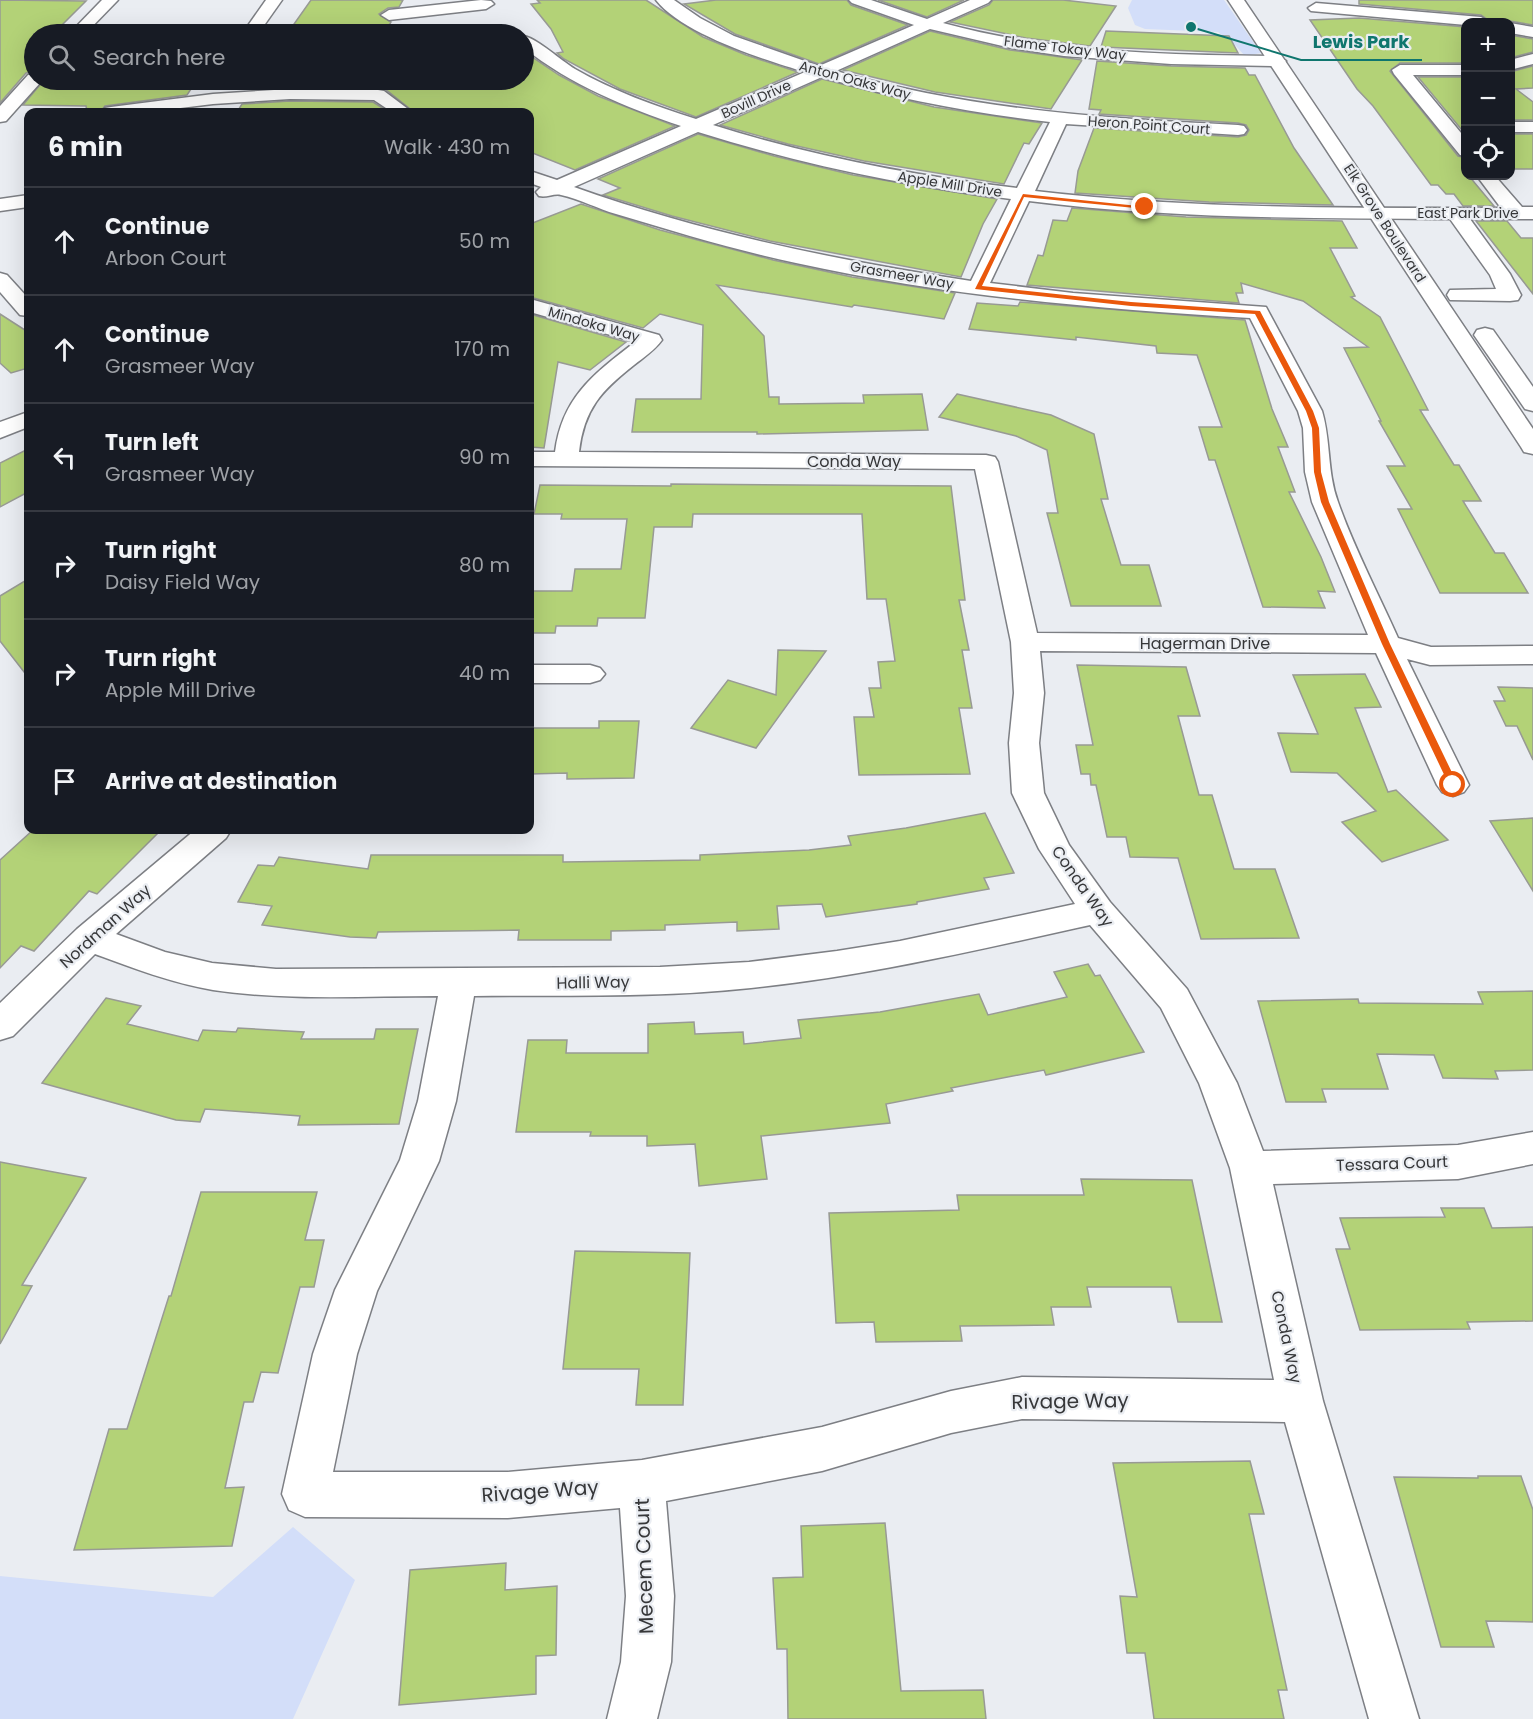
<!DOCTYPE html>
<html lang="en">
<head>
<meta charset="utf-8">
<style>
	body { margin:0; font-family:Poppins,sans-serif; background:#20242c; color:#f1f3f6 }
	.controls { position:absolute; right:18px; top:18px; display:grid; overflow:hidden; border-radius:12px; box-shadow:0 6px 24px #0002 }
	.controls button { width:54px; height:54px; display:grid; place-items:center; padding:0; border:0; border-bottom:2px solid #363941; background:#171b24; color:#f1f3f6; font:30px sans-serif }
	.stop { position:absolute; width:18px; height:18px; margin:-14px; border:4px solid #ea580c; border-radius:50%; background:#fff }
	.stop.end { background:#ea580c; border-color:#fff; box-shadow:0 2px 6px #0008 }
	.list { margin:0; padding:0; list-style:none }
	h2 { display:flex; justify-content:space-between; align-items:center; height:78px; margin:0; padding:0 24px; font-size:26px }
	h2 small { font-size:20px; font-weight:400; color:#9ea1a6 }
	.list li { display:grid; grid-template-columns:39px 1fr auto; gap:18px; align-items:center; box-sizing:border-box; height:108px; padding:0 24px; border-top:2px solid #363941 }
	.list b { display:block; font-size:22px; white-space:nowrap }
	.list p { margin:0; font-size:20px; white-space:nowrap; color:#9ea1a6 }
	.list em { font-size:20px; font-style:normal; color:#9ea1a6 }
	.icon { flex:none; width:33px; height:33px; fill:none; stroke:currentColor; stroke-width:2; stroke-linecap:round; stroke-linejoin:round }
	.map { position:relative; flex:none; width:1533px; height:1719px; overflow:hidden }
	.search { position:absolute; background:#171b24; box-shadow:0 6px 24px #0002; left:24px; top:24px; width:510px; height:66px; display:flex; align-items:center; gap:15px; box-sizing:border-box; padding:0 21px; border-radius:33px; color:#9ea1a6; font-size:22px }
	.panel { position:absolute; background:#171b24; box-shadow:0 6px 24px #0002; left:24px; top:108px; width:510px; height:726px; border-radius:12px }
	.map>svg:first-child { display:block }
</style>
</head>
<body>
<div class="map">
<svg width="1533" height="1719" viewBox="0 0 1533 1719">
	<rect width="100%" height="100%" fill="#eaedf2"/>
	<g fill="#d3def9">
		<polygon points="1132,0 1224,0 1261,53 1245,56 1236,46 1218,32 1145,29 1135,25 1128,8"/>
		<polygon points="293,1527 355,1580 293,1719 0,1719 0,1576 213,1597"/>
	</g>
	<g fill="#b3d277" stroke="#989a94" stroke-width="1.5">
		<polygon points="0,0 86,1 59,28 71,29 67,34 34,34 34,72 26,73 0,103"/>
		<polygon points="311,0 403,0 399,7 388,8 379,14 391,22 384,34 287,34"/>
		<polygon points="537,0 646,0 703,37 746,55 798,72 696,117 620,89 564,59 557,53 563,52 551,29 531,4 540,3"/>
		<polygon points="716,0 847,0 851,5 908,25 819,64 735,34 684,4"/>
		<polygon points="878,0 964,0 927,17"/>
		<polygon points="993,0 1063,0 1116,6 1090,46 1026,38 950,22 989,5"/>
		<polygon points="1359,0 1533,0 1533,25 1510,21 1491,22 1481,15 1359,4"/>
		<polygon points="1359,18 1466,27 1466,63 1400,63 1390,71 1458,156 1466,158 1466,168 1463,168 1466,176 1469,176 1494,206 1463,206 1454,194 1446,194 1438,185 1431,185 1373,106 1357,89 1310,20"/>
		<polygon points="93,29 157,29 153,34 88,34"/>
		<polygon points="930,31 1010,50 1082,60 1051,109 935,92 843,70"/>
		<polygon points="1106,31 1229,36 1238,53 1101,47"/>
		<polygon points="1510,35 1533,39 1533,52 1510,58"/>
		<polygon points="532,57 559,75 598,96 675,126 575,170 530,152 530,112 414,112 385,89 378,88 290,87 253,89 259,80 524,80 524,58"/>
		<polygon points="1097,61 1171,66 1245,68 1249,75 1255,75 1294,148 1333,205 1209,202 1075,193 1078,171 1094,128 1238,137 1246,135 1249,130 1246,125 1238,123 1099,114 1101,110 1089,109"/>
		<polygon points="1533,66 1533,88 1516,89 1533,102 1533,120 1510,120 1510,72"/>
		<polygon points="1418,77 1466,77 1466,135"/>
		<polygon points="822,79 934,107 1042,123 1029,144 1024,143 1004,184 864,161 788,144 720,125"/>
		<polygon points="44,80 197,80 187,95 105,106 100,112 87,112 86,106 23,105"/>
		<polygon points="290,101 373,102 389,112 237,112 242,104"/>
		<polygon points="698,134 774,156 853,175 997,199 983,224 961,277 770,241 672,216 603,195 620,188 598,179"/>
		<rect x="1510" y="134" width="23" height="35"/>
		<polygon points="581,204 660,230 773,260 852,277 955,293 944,319 854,305 852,307 717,285 764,336 769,397 779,397 779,404 864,403 863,395 922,394 928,430 757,434 757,432 632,432 636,399 701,399 703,325 660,314 643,328 530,297 530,224"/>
		<polygon points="1072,208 1186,217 1342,221 1357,248 1330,248 1355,296 1351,297 1380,317 1428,410 1420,410 1454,465 1459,465 1481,501 1463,501 1495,553 1504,553 1528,593 1440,593 1398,509 1412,509 1387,466 1405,466 1379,421 1381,421 1344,348 1368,347 1303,301 1241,283 1243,293 1236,293 1239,303 1027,285 1038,255 1043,256 1053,220 1067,221"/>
		<polygon points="1476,221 1507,221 1521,238 1533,238 1533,294"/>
		<polygon points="1020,302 1245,320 1272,409 1288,447 1278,447 1295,492 1289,492 1321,557 1335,592 1318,591 1325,608 1263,607 1215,460 1209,460 1199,427 1222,427 1197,355 1157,353 1156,346 1076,337 1076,340 969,329 977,303 1018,306"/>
		<polygon points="0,314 28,332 28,368 11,373 0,363"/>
		<polygon points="530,314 626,342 590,370 558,362 544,448 530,447"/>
		<polygon points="957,394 1051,415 1094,434 1108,499 1101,499 1121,565 1149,565 1161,606 1071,606 1047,513 1058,513 1047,450 1016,436 939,417"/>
		<polygon points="28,449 28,492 0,507 0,463"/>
		<polygon points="671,484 951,486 965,600 959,600 969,650 962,650 972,708 959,708 970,774 859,775 854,717 874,717 869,688 881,688 878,662 895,661 886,599 867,599 862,514 693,514 692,527 654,527 645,618 598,618 597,626 556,626 555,633 530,633 530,591 572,591 575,569 621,569 627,519 561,519 562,514 534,514 540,485 671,486"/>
		<polygon points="28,579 28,677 0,641 0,596"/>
		<polygon points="778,650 826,651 756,748 691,728 728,680 776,695"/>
		<polygon points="1077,665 1186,667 1200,716 1178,716 1199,795 1212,795 1234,869 1275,869 1299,938 1201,939 1178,858 1130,857 1126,837 1107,837 1096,785 1091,785 1090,774 1081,774 1076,745 1093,745"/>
		<polygon points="1365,674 1381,707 1355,708 1388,792 1396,790 1448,840 1382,862 1342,822 1376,811 1337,773 1291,772 1278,733 1318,734 1293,675"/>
		<polygon points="1498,687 1533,688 1533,760 1517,726 1506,726 1494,701 1505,701"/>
		<polygon points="599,721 639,721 634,778 567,779 567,773 530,774 530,728 599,728"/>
		<polygon points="985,813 1014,873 984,878 989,889 917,902 917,904 826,917 822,904 777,906 779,929 737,931 737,922 665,925 665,930 611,931 611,940 518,940 519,930 378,932 376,938 350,937 262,925 272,906 238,902 258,865 274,866 279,857 368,869 371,855 563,855 563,862 700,860 700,855 809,850 851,845 848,836 906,828"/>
		<polygon points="1533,818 1533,891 1490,821"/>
		<polygon points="33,830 161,830 97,894 89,891 34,951 21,946 0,968 0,860"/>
		<polygon points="1088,964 1095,976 1100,975 1144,1052 1046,1075 1044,1070 951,1088 953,1091 886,1104 890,1123 761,1136 767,1179 699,1186 695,1144 647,1146 647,1136 590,1136 591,1132 516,1132 528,1040 567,1040 566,1053 648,1053 648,1024 694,1022 695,1034 743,1032 744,1044 801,1038 798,1020 880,1012 979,994 988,1015 1067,997 1054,972"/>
		<polygon points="1533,991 1533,1070 1495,1071 1498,1079 1443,1078 1434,1055 1377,1054 1388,1089 1322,1089 1326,1102 1286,1102 1258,1001 1358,999 1359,1003 1483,1004 1478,992"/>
		<polygon points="106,998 141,1006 127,1024 198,1041 203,1030 236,1032 238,1028 304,1032 301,1039 374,1039 376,1029 418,1029 399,1124 298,1125 300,1116 205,1109 200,1122 176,1120 42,1083"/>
		<polygon points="0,1162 86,1178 22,1285 32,1286 0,1344"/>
		<polygon points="1081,1179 1192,1180 1222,1322 1178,1322 1171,1287 1087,1287 1091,1307 1051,1307 1054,1325 960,1326 962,1341 876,1342 874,1322 836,1323 829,1213 959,1210 957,1195 1084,1195"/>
		<polygon points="201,1192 317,1192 305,1240 324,1240 314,1287 300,1287 278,1373 261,1372 253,1402 244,1402 225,1488 244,1487 232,1546 74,1550 109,1429 127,1429 169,1296 171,1296"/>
		<polygon points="1441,1208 1484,1208 1492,1228 1533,1227 1533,1321 1467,1322 1470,1329 1360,1330 1336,1249 1350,1249 1340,1218 1445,1217"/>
		<polygon points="575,1251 690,1253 683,1405 636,1405 639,1369 563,1369"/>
		<polygon points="1250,1461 1264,1514 1249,1514 1287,1690 1278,1690 1284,1719 1154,1719 1145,1653 1127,1653 1120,1596 1137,1597 1113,1463"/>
		<polygon points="1478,1476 1521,1476 1533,1510 1533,1622 1486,1621 1494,1647 1441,1647 1394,1477 1478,1478"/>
		<polygon points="885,1523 901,1691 983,1690 986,1719 788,1719 787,1649 777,1649 773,1578 803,1577 801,1526"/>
		<polygon points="506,1563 505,1590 557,1586 556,1655 536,1656 536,1694 399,1705 410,1570"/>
	</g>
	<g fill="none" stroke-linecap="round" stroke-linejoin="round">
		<defs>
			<g id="minor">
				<polygon points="102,0 118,0 85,34 69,34"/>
				<polygon points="266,0 282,0 258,34 242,34"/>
				<polygon points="481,0 491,1 494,4 486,9 389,20 381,15 389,10"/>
				<path d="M 656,0 L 674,0 L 700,18 L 734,36 L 819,66 L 914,25 L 852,3 L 849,0 L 871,0 L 927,19 L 970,0 L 991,0 L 988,3 L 943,23 C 1052,53 1166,55 1278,56 L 1286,61 L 1278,66 L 1171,64 L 1064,56 L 1011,48 L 930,29 L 836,71 C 966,109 1103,119 1238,125 L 1244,126 L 1247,130 L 1244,134 L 1238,135 L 1066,124 L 1035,191 C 1189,209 1346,208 1501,208 L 1477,176 L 1495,176 L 1522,207 L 1533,207 L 1533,219 L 1470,219 L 1510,274 L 1521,295 L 1518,300 L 1510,301 L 1450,300 L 1447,295 L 1450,290 L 1496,289 L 1490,275 L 1450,219 C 1309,218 1169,219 1029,201 L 990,283 L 1073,293 L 1266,307 L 1322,411 C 1331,441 1327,472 1338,502 C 1354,548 1378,593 1398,638 L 1431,647 L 1533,646 L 1533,664 L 1430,665 L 1407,659 L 1469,785 L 1464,792 L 1453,796 L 1442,792 L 1437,785 L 1376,653 L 1040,651 L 1044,693 L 1039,743 L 1044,793 L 1069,845 L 1110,902 L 1187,989 L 1237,1083 L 1263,1151 L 1458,1145 L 1533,1132 L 1533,1164 L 1458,1179 L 1273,1184 L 1323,1401 L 1419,1719 L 1369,1719 L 1285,1422 L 1022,1419 L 951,1433 L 822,1471 L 666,1501 L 674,1596 L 671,1662 L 657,1719 L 607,1719 L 621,1662 L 626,1596 L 620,1508 L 508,1518 L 305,1517 L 289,1510 L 282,1494 L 313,1354 L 335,1290 L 400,1160 L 418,1101 L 438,996 C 363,996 287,1001 213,990 C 172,983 133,968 95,954 L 13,1036 L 0,1040 L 0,1003 L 77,929 L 195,830 L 231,830 L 226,838 L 116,934 L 165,952 L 212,963 L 276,969 L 660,967 L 749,962 L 837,951 L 900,941 L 1075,904 L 1039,849 L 1012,793 L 1009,743 L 1014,693 L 1011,642 L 975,469 L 530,466 L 530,452 L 555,452 C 562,397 594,374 635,342 L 530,312 L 530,299 L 659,335 L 662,340 C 655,350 644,357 634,365 C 601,391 584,409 579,452 L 986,455 L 995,457 L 998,462 L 1037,633 L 1368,635 L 1312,502 L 1305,472 L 1303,428 L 1298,411 L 1250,318 C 1098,309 945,296 796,263 C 735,250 676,232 616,214 C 598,209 580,199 561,195 C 554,193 547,198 539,196 L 536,192 L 541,187 L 530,183 L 530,171 L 557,180 L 681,126 C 625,107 571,85 524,48 L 524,36 C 538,39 560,60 575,69 C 613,91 655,106 696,119 L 805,72 C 765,60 682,34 656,0 ZM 822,77 C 896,99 973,113 1050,122 L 1017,188 C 914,176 812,156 713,125 ZM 698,132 C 800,164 905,186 1011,199 L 971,281 C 835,260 703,233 574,187 ZM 1090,925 L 1161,1008 L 1199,1083 L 1230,1168 L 1274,1380 L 1022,1377 L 951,1391 L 822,1427 L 642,1460 L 508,1472 L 333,1472 L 357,1354 L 377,1291 L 439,1161 L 456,1101 L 474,996 C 566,995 659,998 751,988 C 866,976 978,950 1090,925 Z"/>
				<polygon points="1316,3 1481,17 1489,22 1466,22 1466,25 1311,11 1308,8"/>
				<polygon points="1510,23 1533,27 1533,37 1510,33"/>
				<polygon points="1533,54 1533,64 1510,70 1510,60"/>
				<polygon points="1400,65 1466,65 1466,75 1413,75 1466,139 1466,156 1460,155 1394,74 1392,70"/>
				<polygon points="34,74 34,80 42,80 40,83 6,121 0,122 0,106 28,75"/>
				<polygon points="290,89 378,90 384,91 412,112 392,112 374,100 290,99 213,104 148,112 102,112 105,108 111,107 213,94"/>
				<rect x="1510" y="122" width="23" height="10"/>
				<polygon points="28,195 28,207 0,211 0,199"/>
				<polygon points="0,273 7,275 28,298 28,316 20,315 0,292"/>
				<polygon points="28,412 28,427 0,438 0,422"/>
				<polygon points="530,665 590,665 600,668 605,674 600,680 590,683 530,683"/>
			</g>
			<g id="major">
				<polygon points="1228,0 1244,0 1533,429 1533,454 1524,452 1521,447"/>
				<polygon points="1485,328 1493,330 1533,387 1533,411 1525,409 1474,335 1477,330"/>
			</g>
		</defs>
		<use href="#minor" stroke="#7d7f84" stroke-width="3"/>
		<use href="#major" stroke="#7d7f84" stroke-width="3"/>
		<use href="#minor" fill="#fff" fill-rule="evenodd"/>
		<use href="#major" fill="#fff" fill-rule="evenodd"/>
	</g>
	<polygon fill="#ea580c" points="1023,194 1148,207 1145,209 1024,197 982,286 1131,302 1260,311 1313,411 1319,428 1321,472 1329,502 1390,644 1458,785 1456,787 1449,785 1382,644 1321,502 1314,472 1312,428 1306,411 1255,314 1131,306 975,289"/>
	<g text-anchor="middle" stroke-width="4.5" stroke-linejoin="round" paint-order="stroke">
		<g font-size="14" fill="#363739" stroke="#eaedf2">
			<text transform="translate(1065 48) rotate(7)" y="5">Flame Tokay Way</text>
			<text transform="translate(855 80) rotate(15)" y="5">Anton Oaks Way</text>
			<text transform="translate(756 99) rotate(-24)" y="5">Bovill Drive</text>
			<text transform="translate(1149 125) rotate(4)" y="5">Heron Point Court</text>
			<text transform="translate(950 184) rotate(9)" y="5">Apple Mill Drive</text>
			<text x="1468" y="218">East Park Drive</text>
			<text transform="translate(1385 223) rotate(57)" y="5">Elk Grove Boulevard</text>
			<text transform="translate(902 275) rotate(10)" y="5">Grasmeer Way</text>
			<text transform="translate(594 324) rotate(16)" y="5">Mindoka Way</text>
		</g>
		<g font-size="16" fill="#363739" stroke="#eaedf2">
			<text x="854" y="467">Conda Way</text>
			<text x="1205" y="649">Hagerman Drive</text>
			<text transform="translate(1083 886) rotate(55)" y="6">Conda Way</text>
			<text transform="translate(105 926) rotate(-42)" y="6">Nordman Way</text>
			<text transform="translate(593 982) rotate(-1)" y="6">Halli Way</text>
			<text transform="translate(1392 1163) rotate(-2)" y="6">Tessara Court</text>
			<text transform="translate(1287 1337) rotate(78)" y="6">Conda Way</text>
		</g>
		<g font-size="20" fill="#363739" stroke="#eaedf2">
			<text transform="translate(1070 1401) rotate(-1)" y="7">Rivage Way</text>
			<text transform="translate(540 1491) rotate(-4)" y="7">Rivage Way</text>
			<text transform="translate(644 1566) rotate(-92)" y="7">Mecem Court</text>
		</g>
	</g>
	<path fill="none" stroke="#0f766e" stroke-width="2" d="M1191 27L1301 60H1422"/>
	<circle fill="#0f766e" stroke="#eaedf2" stroke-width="2" cx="1191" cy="27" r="6"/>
	<g font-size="18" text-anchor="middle" font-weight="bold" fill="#0f766e" stroke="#eaedf2" stroke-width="4.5" stroke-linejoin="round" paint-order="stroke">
		<text x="1361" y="48">Lewis Park</text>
	</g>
</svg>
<div class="controls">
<button>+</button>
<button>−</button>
<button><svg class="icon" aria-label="locate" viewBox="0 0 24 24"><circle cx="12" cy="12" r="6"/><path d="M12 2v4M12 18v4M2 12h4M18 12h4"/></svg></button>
</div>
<div class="stop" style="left:1453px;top:785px"></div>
<div class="stop end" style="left:1145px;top:207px"></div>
<div class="search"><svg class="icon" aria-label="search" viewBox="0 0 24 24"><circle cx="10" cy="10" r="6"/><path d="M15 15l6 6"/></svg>Search here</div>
<section class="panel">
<h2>6 min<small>Walk · 430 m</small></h2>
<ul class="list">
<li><svg class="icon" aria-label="ahead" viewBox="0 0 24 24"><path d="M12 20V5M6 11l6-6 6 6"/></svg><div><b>Continue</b><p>Arbon Court</p></div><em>50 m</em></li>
<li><svg class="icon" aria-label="ahead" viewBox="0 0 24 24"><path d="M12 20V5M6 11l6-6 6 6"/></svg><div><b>Continue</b><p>Grasmeer Way</p></div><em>170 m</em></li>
<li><svg class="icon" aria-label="left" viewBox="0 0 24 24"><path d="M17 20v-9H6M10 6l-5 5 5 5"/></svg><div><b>Turn left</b><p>Grasmeer Way</p></div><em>90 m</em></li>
<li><svg class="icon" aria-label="right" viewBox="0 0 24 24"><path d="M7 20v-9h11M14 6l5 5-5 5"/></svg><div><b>Turn right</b><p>Daisy Field Way</p></div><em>80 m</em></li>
<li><svg class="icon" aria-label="right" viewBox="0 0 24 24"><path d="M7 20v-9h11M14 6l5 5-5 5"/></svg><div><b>Turn right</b><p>Apple Mill Drive</p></div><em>40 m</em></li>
<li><svg class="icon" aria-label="arrive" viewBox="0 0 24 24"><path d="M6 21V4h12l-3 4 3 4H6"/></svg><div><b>Arrive at destination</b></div></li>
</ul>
</section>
</div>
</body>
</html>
